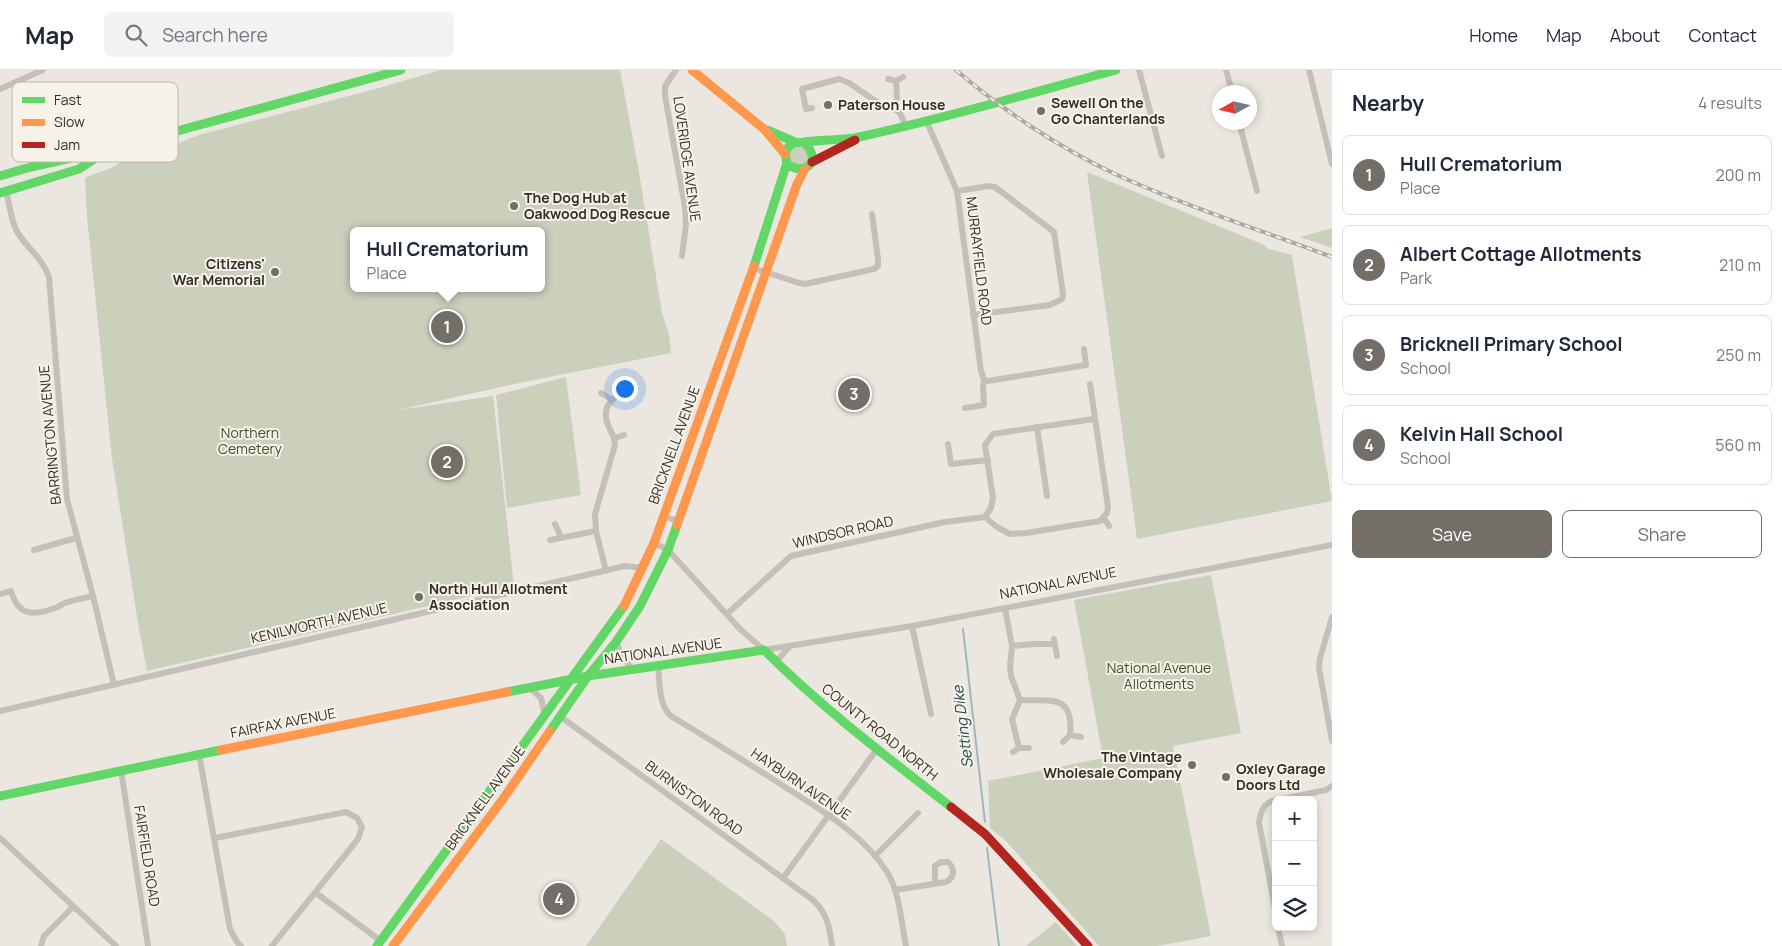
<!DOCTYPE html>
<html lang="en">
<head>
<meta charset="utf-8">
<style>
	body { margin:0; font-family:Manrope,sans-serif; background:#f2f2f3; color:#1f2937 }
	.controls { position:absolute; right:15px; bottom:15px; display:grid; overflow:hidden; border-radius:8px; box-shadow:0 2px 8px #0003 }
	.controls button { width:45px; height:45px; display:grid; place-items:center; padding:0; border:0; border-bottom:1px solid #e0e1e3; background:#fff; color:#1f2937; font:25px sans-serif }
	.compass { position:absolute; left:1212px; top:15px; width:45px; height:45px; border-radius:50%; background:#fff; box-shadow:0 2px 8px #0003; rotate:262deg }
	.you { position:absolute; left:624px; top:318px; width:18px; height:18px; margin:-12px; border:4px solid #fff; border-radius:50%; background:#1a73e8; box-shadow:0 0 0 8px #1a73e833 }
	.badge { display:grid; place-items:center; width:32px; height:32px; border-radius:50%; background:#746e68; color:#fff; font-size:16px; font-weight:700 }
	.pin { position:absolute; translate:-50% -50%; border:2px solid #fff; box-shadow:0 1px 5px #0006 }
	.popup { position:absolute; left:350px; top:157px; width:195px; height:65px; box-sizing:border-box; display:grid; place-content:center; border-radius:8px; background:#fff; filter:drop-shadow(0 1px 4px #0005); font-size:16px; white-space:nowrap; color:#747a83 }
	.popup b { font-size:19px; color:#1f2937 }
	.popup::after { content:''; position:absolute; left:50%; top:100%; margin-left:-10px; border:10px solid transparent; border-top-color:#fff }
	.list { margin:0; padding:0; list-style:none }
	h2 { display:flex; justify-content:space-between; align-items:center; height:65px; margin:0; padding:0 20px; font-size:21px }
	h2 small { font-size:16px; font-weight:400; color:#747a83 }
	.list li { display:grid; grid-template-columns:32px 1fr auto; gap:15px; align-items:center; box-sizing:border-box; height:80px; margin:0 10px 10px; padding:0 10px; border:1px solid #e0e1e3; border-radius:8px }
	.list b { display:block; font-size:19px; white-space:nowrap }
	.list p { margin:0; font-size:16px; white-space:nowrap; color:#747a83 }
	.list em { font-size:16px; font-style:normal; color:#747a83 }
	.actions { display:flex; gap:10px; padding:15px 20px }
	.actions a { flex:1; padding:11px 0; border:1px solid #746e68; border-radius:8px; text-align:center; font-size:18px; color:#746e68 }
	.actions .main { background:#746e68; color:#fff }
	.icon { flex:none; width:28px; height:28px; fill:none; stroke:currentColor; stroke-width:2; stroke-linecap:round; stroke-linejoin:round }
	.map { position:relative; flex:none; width:1332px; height:876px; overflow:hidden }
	header { display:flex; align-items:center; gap:30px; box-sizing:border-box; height:70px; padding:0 25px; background:#fff; border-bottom:1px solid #e0e1e3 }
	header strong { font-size:24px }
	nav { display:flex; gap:28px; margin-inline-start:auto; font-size:18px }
	.search { width:350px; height:45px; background:#f2f2f3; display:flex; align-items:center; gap:12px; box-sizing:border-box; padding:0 18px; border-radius:8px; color:#747a83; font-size:19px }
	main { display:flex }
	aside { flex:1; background:#fff }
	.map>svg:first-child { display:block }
</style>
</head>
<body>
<header>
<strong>Map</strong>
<div class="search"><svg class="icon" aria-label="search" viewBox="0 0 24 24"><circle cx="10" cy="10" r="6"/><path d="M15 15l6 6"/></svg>Search here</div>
<nav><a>Home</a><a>Map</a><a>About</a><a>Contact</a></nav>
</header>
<main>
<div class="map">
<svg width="1332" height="876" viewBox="0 0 1332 876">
	<rect width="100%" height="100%" fill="#ebe7e0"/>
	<g fill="#cad0bc" fill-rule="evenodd">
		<path d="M 441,0 L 620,0 L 638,96 L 662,243 L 669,264 L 671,283 L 524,312 L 398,340 L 493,326 L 514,516 L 147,601 L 139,559 L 112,389 L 87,147 L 85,108 L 91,105 L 111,98 L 121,92 L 154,82 L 199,65 L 379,18 ZM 353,161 L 541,161 L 541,218 L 353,218 Z"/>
		<circle cx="799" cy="86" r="10"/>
		<polygon points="1087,102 1262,174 1269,179 1292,185 1332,431 1137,469"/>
		<polygon points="1332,158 1332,178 1300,167"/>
		<polygon points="566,307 581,425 507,438 496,325"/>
		<polygon points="1211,505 1241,663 1173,676 1211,866 1158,876 1099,876 1006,771 990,758 988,711 1103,688 1074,530"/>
		<polygon points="661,769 774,851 785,864 787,876 586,876"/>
		<polygon points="1056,852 1077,876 1026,876"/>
	</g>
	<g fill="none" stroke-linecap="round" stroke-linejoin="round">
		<g stroke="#9fb7ba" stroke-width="2">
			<polyline points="963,559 985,752"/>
			<polyline points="987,778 999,876"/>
		</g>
		<g stroke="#c4bfb9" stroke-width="6">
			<polyline points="676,0 665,16 665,26 685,137 686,154 682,186"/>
			<polyline points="1139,0 1162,86"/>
			<polyline points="1226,0 1232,22"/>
			<polyline points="1309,0 1332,94"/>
			<polyline points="888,9 896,11 903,7"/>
			<polyline points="0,19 43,0"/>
			<polyline points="812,38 806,39 802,19 839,9 849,13 880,34 898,41 901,45 906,56"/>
			<polyline points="894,38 897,28 896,11"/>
			<polyline points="926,50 957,121 981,301 984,310 983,318 984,335 965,338"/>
			<polyline points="1239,52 1257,121"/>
			<path d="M 6,121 C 10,135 11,154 20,166 C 30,181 42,188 49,207 L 67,429 L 93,526 L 114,615"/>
			<polyline points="957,121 989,116 995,117 1054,162 1063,224 1062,229 1050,235 973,245"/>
			<polyline points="753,198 799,213 805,214 874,199 878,196 878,189 872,144"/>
			<polyline points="984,310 988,311 1086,295 1084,279"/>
			<polyline points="601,323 611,329"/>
			<polyline points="1037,357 1047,426"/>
			<polyline points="615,368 624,365"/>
			<polyline points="948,374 951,394 988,390"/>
			<polyline points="663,446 678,451"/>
			<polyline points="985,447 991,438 993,428 985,375 993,364 1094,349"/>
			<polyline points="1104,448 1109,456"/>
			<polyline points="555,454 561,467"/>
			<polyline points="550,470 596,461"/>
			<polyline points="654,473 668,480 740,559 764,580 912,556 1332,475"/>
			<polyline points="34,480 76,468"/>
			<path d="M 606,501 L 596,461 L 595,444 L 615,375 C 615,366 609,360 607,352 C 601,332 619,324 634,317"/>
			<path d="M 0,524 L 11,521 C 18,546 33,546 55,538 C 59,537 62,534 65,533 C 74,530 84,528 93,526"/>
			<polyline points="1005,538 1012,576 1010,596 1011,606 1020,630 1012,649 1019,678"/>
			<polyline points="727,544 791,486 945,452 985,447 997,457 1010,464 1026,463 1100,451 1107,443 1108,437 1090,314"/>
			<polyline points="1332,547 1320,588 1319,598 1332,671"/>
			<polyline points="912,556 931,644"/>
			<polyline points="1054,569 1057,586"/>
			<polyline points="616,572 622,586 632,599"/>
			<polyline points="1012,576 1034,574 1054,574"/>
			<polyline points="776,592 789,577"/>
			<path d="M 658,595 C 660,612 658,635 671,646 C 710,670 748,693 785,717 C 821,740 864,765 887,802 C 900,823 901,852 906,876"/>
			<polyline points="530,618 541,628 545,646"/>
			<path d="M 1020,630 C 1049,632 1074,622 1070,665"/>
			<polyline points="0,641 625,496 644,498"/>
			<path d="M 561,647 L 813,830 C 827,843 830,858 832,876"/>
			<polyline points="1063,672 1070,665 1081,667"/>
			<polyline points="1013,682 1019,678 1029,678"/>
			<polyline points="199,684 230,859 237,872 241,876"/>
			<polyline points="121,700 148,876"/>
			<path d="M 1276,730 C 1264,732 1260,742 1259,753 L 1276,844"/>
			<polyline points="1278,730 1326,720 1332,716"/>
			<polyline points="0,768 116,876"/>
			<polyline points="215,768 346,742 357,748 362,757 358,769 272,876"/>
			<polyline points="875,786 918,743"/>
			<polyline points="783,808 877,679"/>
			<path d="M 895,820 L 946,812 C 955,807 955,799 948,792 L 941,792 L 935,796 L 935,813"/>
			<polyline points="316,823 381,871"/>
			<polyline points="1278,857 1282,876"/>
			<polyline points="41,876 44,866 73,837"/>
		</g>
		<g stroke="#63d668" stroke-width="9">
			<polyline points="767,60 795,72"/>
			<path d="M 805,73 C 824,94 802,106 787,94 C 785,86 784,79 792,74 C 797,71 847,70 859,67 C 946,48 1031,23 1116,0"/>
			<polyline points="0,106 31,97 111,79 401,0"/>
			<polyline points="0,123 79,99 106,81"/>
			<polyline points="754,196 787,93"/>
			<path d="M 507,622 L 588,606 L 764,580 C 822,638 887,687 951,737"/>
			<polyline points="550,661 588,606 616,572 640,536 668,480 677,455"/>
			<polyline points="0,726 221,680"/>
			<polyline points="377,876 624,536"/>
		</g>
		<g stroke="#ff974d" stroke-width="9">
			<polyline points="692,0 764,59 785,84"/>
			<polyline points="677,455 797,114 805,99"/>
			<polyline points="624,536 654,473 754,196"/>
			<polyline points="221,680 507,622"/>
			<polyline points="393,876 503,729 550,661"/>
		</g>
		<g stroke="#b3261e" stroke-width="9">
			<polyline points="812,92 855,70"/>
			<polyline points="951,737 985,764 1088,876"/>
		</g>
		<defs>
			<path id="rail" d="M 956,0 C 1002,40 1060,78 1115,104 C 1185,136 1260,160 1332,187"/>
		</defs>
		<use href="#rail" stroke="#aca8a3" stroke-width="4"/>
		<use href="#rail" stroke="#f7f2e8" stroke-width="2" stroke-dasharray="5.5" stroke-linecap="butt"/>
	</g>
	<g fill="#746e68" stroke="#f7f2e8" stroke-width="2">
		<circle cx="828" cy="35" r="5"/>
		<circle cx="1041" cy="41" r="5"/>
		<circle cx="514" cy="136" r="5"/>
		<circle cx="275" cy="202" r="5"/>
		<circle cx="419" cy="527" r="5"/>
		<circle cx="1192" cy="695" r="5"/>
		<circle cx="1226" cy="707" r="5"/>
	</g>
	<g text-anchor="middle" stroke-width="4" stroke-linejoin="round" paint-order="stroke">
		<g font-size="14" font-weight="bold" fill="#342d28" stroke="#f7f2e8" text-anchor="start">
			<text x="1051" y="38">Sewell On the<tspan x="1051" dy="16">Go Chanterlands</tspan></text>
			<text x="838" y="40">Paterson House</text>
			<text x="524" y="133">The Dog Hub at<tspan x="524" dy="16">Oakwood Dog Rescue</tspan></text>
			<text x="265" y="199" text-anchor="end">Citizens'<tspan x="265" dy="16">War Memorial</tspan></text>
			<text x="429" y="524">North Hull Allotment<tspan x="429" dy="16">Association</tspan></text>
			<text x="1182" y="692" text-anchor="end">The Vintage<tspan x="1182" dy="16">Wholesale Company</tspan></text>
			<text x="1236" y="704">Oxley Garage<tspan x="1236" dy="16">Doors Ltd</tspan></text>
		</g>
		<g font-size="14" fill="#342d28" stroke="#f7f2e8">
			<text transform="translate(687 89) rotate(82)" y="5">LOVERIDGE AVENUE</text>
			<text transform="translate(979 191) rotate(83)" y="5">MURRAYFIELD ROAD</text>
			<text transform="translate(50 365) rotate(-95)" y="5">BARRINGTON AVENUE</text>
			<text transform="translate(674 375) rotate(-70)" y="5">BRICKNELL AVENUE</text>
			<text transform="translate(843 462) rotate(-13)" y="5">WINDSOR ROAD</text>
			<text transform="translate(1058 513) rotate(-11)" y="5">NATIONAL AVENUE</text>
			<text transform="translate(319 553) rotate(-13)" y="5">KENILWORTH AVENUE</text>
			<text transform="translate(663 581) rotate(-8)" y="5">NATIONAL AVENUE</text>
			<text transform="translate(283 653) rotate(-11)" y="5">FAIRFAX AVENUE</text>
			<text transform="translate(880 662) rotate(39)" y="5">COUNTY ROAD NORTH</text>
			<text transform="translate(801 714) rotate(34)" y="5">HAYBURN AVENUE</text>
			<text transform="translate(485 728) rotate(-54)" y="5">BRICKNELL AVENUE</text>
			<text transform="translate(694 728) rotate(36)" y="5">BURNISTON ROAD</text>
			<text transform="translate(147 786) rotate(81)" y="5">FAIRFIELD ROAD</text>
		</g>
		<g font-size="14" fill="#40502e" stroke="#f7f2e8">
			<text x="250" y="368">Northern<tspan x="250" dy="16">Cemetery</tspan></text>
			<text x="1159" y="603">National Avenue<tspan x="1159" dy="16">Allotments</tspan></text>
		</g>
		<g font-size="15" font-style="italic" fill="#224a52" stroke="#f7f2e8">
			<text transform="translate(963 657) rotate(-97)" y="5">Setting Dike</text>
		</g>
	</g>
	<rect x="12" y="12" width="166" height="80" rx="8" fill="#f7f2e8" stroke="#bcb7ae" stroke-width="1"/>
	<rect x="22" y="27" width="23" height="6" fill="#63d668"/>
	<rect x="22" y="49" width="23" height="7" fill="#ff974d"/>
	<rect x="22" y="72" width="23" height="6" fill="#b3261e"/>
	<g font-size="14" fill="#342d28">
		<text x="54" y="35">Fast</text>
		<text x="54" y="57">Slow</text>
		<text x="54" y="80">Jam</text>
	</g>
</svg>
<div class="controls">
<button>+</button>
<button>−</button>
<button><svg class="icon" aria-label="layers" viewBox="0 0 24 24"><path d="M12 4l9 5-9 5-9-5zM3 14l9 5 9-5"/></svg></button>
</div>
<svg class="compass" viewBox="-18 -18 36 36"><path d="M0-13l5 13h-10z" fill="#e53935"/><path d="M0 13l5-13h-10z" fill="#747a83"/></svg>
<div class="you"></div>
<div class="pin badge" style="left:447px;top:257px">1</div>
<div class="popup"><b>Hull Crematorium</b>Place</div>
<div class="pin badge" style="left:447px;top:392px">2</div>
<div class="pin badge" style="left:854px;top:324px">3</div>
<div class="pin badge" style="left:559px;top:829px">4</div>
</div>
<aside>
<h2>Nearby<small>4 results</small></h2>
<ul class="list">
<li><span class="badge">1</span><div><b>Hull Crematorium</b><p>Place</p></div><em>200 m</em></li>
<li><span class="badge">2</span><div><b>Albert Cottage Allotments</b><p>Park</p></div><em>210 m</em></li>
<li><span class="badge">3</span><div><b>Bricknell Primary School</b><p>School</p></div><em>250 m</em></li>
<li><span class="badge">4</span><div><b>Kelvin Hall School</b><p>School</p></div><em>560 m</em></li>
</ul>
<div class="actions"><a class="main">Save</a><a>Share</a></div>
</aside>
</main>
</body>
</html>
